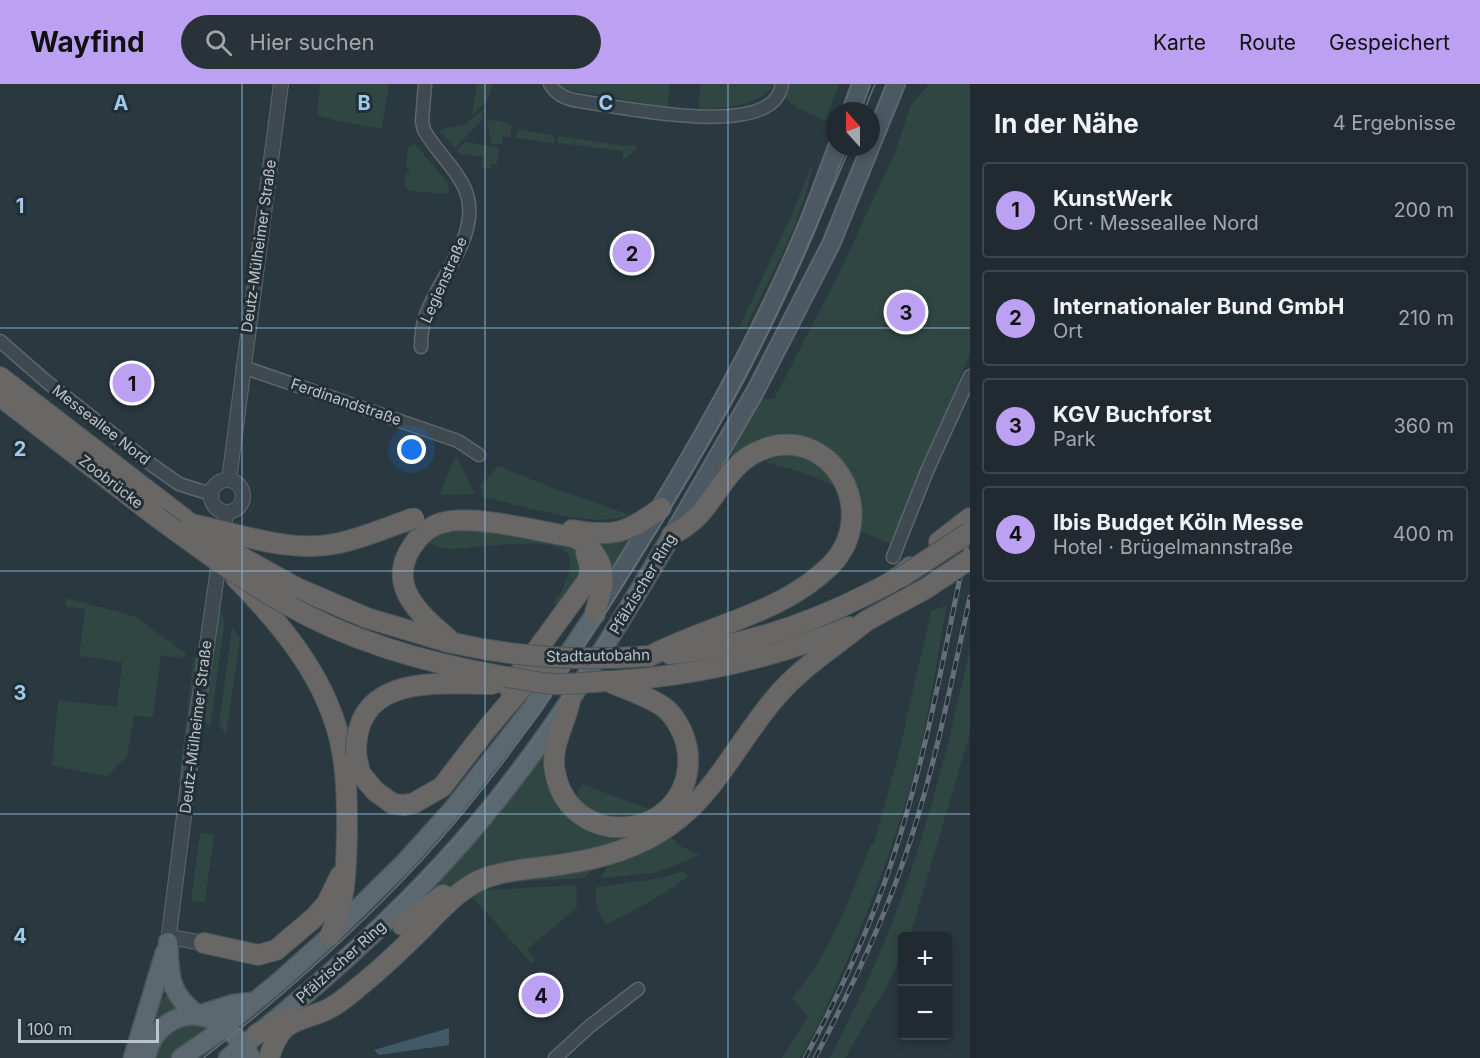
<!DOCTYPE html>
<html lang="de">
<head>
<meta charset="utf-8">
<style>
	body { margin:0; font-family:Inter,sans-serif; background:#283238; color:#f1f3f6 }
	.controls { position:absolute; right:18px; bottom:18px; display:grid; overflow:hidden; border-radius:6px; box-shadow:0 3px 9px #0003 }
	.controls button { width:54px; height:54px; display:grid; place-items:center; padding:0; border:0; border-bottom:2px solid #3d464c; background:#202a30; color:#f1f3f6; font:30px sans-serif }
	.compass { position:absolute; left:826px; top:18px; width:54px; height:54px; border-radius:50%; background:#202a30; box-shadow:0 3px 9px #0003; rotate:339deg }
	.scale { position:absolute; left:18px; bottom:15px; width:141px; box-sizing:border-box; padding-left:6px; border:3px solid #bbc4ca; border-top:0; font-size:16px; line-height:21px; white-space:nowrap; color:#bbc4ca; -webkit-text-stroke:4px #232e35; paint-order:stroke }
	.you { position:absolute; left:412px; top:366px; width:21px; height:21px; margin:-15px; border:4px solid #fff; border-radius:50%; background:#1a73e8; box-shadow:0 0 0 9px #1a73e833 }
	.badge { display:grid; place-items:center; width:39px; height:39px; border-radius:50%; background:#bca0f2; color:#111; font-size:20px; font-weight:700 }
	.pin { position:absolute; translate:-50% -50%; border:3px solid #fff; box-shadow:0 2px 6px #0006 }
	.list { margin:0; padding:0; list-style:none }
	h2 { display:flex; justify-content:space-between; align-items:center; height:78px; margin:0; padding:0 24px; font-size:26px }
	h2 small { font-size:20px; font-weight:400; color:#a2a7ab }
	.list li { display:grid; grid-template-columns:39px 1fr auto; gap:18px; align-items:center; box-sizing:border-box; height:96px; margin:0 12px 12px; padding:0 12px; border:2px solid #3d464c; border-radius:6px }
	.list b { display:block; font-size:22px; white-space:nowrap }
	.list p { margin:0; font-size:20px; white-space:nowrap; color:#a2a7ab }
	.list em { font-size:20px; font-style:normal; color:#a2a7ab }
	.icon { flex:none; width:33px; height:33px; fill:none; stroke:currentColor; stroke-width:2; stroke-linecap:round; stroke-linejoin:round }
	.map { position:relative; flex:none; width:970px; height:974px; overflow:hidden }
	header { display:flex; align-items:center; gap:36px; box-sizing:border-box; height:84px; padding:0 30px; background:#bca0f2; color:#111 }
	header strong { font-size:28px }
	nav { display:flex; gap:33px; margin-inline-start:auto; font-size:21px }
	.search { width:420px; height:54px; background:#283238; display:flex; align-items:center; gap:15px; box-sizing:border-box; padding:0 21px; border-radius:33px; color:#a2a7ab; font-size:22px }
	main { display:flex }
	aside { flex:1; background:#202a30 }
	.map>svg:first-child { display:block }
</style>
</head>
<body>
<header>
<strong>Wayfind</strong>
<div class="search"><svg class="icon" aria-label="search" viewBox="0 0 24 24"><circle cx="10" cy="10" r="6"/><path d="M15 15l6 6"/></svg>Hier suchen</div>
<nav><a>Karte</a><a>Route</a><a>Gespeichert</a></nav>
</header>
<main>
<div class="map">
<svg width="970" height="974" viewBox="0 0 970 974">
	<rect width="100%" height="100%" fill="#2a3840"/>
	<g fill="#304642">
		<polygon points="320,0 389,0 382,45 342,38 317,31"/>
		<polygon points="477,0 493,0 487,18 472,31"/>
		<polygon points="559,0 670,0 667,23 562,5"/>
		<path d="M 700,0 L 774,0 C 759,24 726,22 701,26 L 699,25 Z"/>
		<polygon points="787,0 839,0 825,37 797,24 784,13"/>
		<polygon points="929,0 970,0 970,269 928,373 891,460 840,438 846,419 833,401 798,387 766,379 774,368 805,358 731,377 728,376 761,315 774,315 841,185 896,66 911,21"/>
		<polygon points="484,25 482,36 455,64 438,46 466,40"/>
		<polygon points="490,36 500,37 512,42 510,53 503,53 502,60 492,60 487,39"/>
		<polygon points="517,45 554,51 554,59 516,54"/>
		<polygon points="558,52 625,62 636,61 636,64 629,72 623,75 623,67 558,59"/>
		<polygon points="465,58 499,64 497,80 491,80 491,85 482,83 483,72 462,71 457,66"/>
		<polygon points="414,59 449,100 448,110 409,107 404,102 406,89 409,89 409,83 406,83 408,63"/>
		<path d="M 813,78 C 803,138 771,191 745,245 L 738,246 L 792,130 Z"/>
		<polygon points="456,371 475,410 439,411"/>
		<path d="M 498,382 L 548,402 L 630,431 C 594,446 522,421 483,413 L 480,402 Z"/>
		<path d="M 473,445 L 566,459 L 577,466 L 586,482 L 561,522 L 554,519 L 556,513 L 559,513 C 563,503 574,484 569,473 C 558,446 466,469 443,464 C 437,463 431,460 425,457 L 438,447 Z"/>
		<polygon points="632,452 609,493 587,453"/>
		<polygon points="66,514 134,532 186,569 185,575 161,571 153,633 134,632 127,673 107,692 52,682 58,616 117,623 122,578 79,572 85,525 66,523"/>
		<path d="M 947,522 C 937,571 931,621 919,670 C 902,737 878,804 851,867 C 836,903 820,940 800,974 L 782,974 L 808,932 L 792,914 C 830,871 850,813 871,760 L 874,760 L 900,664 L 931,527 Z"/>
		<polygon points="219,526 225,536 210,643 204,637"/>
		<polygon points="232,543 240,554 226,651 219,640"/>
		<path d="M 970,564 L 970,649 L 910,852 L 902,852 L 902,871 L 884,907 L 845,974 L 829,974 C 839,957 847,939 856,921 C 912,807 943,688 970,564 Z"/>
		<polygon points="194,571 197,575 182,695 178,701"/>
		<polygon points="550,663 558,712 643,753 455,801 418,824"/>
		<polygon points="582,700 654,727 618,739 579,722 577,709"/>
		<polygon points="200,749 214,751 205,818 191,817"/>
		<polygon points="668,751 673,754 678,761 700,771 655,789 600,794 610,779"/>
		<polygon points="597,780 585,794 509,798 480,803"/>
		<path d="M 684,787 L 688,792 C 664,812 634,826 606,840 C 597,829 594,818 596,803 L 656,795 Z"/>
		<polygon points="576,801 577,824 527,865 535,875 531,879 471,811 487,806"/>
		<polygon points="159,912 170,913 180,926 149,948"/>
		<polygon points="191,939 211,942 190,960 170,974 152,974 168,948"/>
	</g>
	<polygon fill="#425967" points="449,944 449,961 379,971 374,966"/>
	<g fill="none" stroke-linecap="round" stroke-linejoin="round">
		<defs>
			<g id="minor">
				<path d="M 550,0 C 556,10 563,13 573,16 C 615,22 750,52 777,13 C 780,9 781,4 782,0"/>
				<polyline points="0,257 47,298 152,381 179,400 211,410"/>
				<path d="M 421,263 C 421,252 422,242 426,231 C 439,193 485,146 464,103 C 454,82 435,66 424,46 L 422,37 L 425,0"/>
				<polyline points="243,283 458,357 479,371"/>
				<polyline points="893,473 927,387 970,292"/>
				<polyline points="555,974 590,942 638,905"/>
			</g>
			<g id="tertiary">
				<circle cx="227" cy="412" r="16"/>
				<polyline points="229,396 281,0"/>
				<polyline points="169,853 204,859"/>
				<polyline points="168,858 196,637 226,429"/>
			</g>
			<g id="secondary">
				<polyline points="851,27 861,0"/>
				<polyline points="673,450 756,306 831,160 896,0"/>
				<path d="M 600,521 C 676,401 749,279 804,149 C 816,121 826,92 837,63"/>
			</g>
			<g id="primary">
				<path d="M 168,858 C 170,892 168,909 198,931 L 233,920 L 251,918"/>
				<polyline points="133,974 165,868"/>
				<path d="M 146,974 C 149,959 155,948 167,940 C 200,917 235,945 251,974"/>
				<polyline points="181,974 213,952 281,896 330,852 404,779 452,726 532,624 595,530"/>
				<path d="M 228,974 C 311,908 392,838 462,758 C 544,665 609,558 672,451"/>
			</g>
			<g id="trunk">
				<polyline points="0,293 191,440"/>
				<polyline points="0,312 157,433"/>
				<path d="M 572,446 C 614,453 626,450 661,424"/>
				<polyline points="939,458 970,434"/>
				<path d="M 236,494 C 283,542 330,598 342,667 C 347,694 347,722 347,749 C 346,788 346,817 330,852"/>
				<polyline points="297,504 367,534 451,559"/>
				<path d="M 453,559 C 425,534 383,504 413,461 C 420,450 432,440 446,438 C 476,431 541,448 573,453 C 592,461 606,480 602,502 C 601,511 597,520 595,530"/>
				<path d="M 670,570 C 738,563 807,541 868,510 C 884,502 898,496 910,483"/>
				<path d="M 650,572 C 709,541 782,530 831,481 C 883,427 829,336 759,367 C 730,379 718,411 698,432 C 690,440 681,446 672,451"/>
				<path d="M 613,597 C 695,592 773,574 849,543"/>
				<polyline points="509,604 588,496 590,484 586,469"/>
				<path d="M 570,617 C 565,641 550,662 555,688 C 571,771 692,756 688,672 C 687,655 678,635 665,624 C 649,612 625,605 607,597"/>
				<polyline points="356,670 360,689 375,707 393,720 404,721 414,719 442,703 486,646 522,603 542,589 560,582"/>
				<polyline points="402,841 443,811"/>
				<polyline points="204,859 258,871 276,866 315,833 327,819 340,792"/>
				<polyline points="257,950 289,933"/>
				<path d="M 269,974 C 281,935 292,940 324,927 C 337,922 350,910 361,901 C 382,884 402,865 421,846 C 441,826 461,802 488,793 C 508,786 530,785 551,782 C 588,777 626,769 658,749 C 713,717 736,659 776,613 C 801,583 836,562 866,537"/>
			</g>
		</defs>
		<use href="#minor" stroke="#5c676d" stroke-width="15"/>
		<use href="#tertiary" stroke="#5c676d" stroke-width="16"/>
		<use href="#secondary" stroke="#5c676d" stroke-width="20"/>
		<use href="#primary" stroke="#4b555c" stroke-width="21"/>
		<use href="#trunk" stroke="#49545a" stroke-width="22"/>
		<use href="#minor" stroke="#3e4950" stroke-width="12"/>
		<use href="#tertiary" stroke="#3e4950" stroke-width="14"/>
		<use href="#secondary" stroke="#4c5962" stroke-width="16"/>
		<use href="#primary" stroke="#5c6870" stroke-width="18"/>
		<use href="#trunk" stroke="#686766" stroke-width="20"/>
		<g stroke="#637078" stroke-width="1.5">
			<polyline points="864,27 875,0"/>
			<path d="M 334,874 C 452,772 550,647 626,512"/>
			<path d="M 203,974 C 281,914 355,848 422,776 C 499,692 563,598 623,501 C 666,433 709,363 747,291 C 785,217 818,140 850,63"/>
		</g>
		<defs>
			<g id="rail">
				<path d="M 805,974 C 838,913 868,848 890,783 C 927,673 946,558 970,445"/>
				<path d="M 815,974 C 847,913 877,852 900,787 C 932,698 950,605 970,513"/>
			</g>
		</defs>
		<use href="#rail" stroke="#637078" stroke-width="5"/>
		<use href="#rail" stroke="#232e35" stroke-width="3" stroke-dasharray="9" stroke-linecap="butt"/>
		<defs>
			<g id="trunk-bridge">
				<path d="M 157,433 C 199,464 241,495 286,520 C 353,559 430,580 507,593 C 522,595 537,599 552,600 C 570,601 589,598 607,597"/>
				<path d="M 191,440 C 238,449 286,469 334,460 C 361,455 388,443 414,434"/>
				<polyline points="199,446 232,468 297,504"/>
				<polyline points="900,494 970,448"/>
				<polyline points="866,537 925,505 970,475"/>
				<path d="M 453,559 C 520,574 581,577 650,572"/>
				<path d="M 356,670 C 355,589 436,600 494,600"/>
			</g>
		</defs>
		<use href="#trunk-bridge" stroke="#49545a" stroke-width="22" stroke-linecap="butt"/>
		<use href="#trunk-bridge" stroke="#686766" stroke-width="20"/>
	</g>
	<path fill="none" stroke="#9dcbed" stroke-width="1.5" stroke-opacity="0.55" d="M 242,0 L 242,974M 485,0 L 485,974M 728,0 L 728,974M 0,244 L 970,244M 0,487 L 970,487M 0,730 L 970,730"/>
	<g text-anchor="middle" stroke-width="6" stroke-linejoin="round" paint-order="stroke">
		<g font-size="15" fill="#bbc4ca" stroke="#232e35">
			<text transform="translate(259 162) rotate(-82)" y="5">Deutz-Mülheimer Straße</text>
			<text transform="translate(444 196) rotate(-66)" y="5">Legienstraße</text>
			<text transform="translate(346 318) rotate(19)" y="5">Ferdinandstraße</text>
			<text transform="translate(101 341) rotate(38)" y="5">Messeallee Nord</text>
			<text transform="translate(111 398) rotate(38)" y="5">Zoobrücke</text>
			<text transform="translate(643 500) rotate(-59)" y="5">Pfälzischer Ring</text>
			<text transform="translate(598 572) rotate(-1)" y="5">Stadtautobahn</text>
			<text transform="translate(196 643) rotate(-83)" y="5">Deutz-Mülheimer Straße</text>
			<text transform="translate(341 878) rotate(-42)" y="5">Pfälzischer Ring</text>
		</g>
	</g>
	<g font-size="20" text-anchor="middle" font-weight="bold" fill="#9dcbed" stroke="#232e35" stroke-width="6" stroke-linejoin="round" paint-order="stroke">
		<text x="121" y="26">A</text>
		<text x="364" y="26">B</text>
		<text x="606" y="26">C</text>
		<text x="20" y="129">1</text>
		<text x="20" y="372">2</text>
		<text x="20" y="616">3</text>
		<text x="20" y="859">4</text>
	</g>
</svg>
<div class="controls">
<button>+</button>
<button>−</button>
</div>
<svg class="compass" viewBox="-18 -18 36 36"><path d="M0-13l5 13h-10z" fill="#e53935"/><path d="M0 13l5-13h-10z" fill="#a2a7ab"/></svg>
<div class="scale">100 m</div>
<div class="you"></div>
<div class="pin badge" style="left:132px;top:299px">1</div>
<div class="pin badge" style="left:632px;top:169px">2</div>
<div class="pin badge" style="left:906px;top:228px">3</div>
<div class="pin badge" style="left:541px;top:911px">4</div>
</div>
<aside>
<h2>In der Nähe<small>4 Ergebnisse</small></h2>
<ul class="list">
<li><span class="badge">1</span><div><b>KunstWerk</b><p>Ort · Messeallee Nord</p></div><em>200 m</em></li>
<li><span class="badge">2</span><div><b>Internationaler Bund GmbH</b><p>Ort</p></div><em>210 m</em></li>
<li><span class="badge">3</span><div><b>KGV Buchforst</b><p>Park</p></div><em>360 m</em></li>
<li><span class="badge">4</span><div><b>Ibis Budget Köln Messe</b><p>Hotel · Brügelmannstraße</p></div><em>400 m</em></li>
</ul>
</aside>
</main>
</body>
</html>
